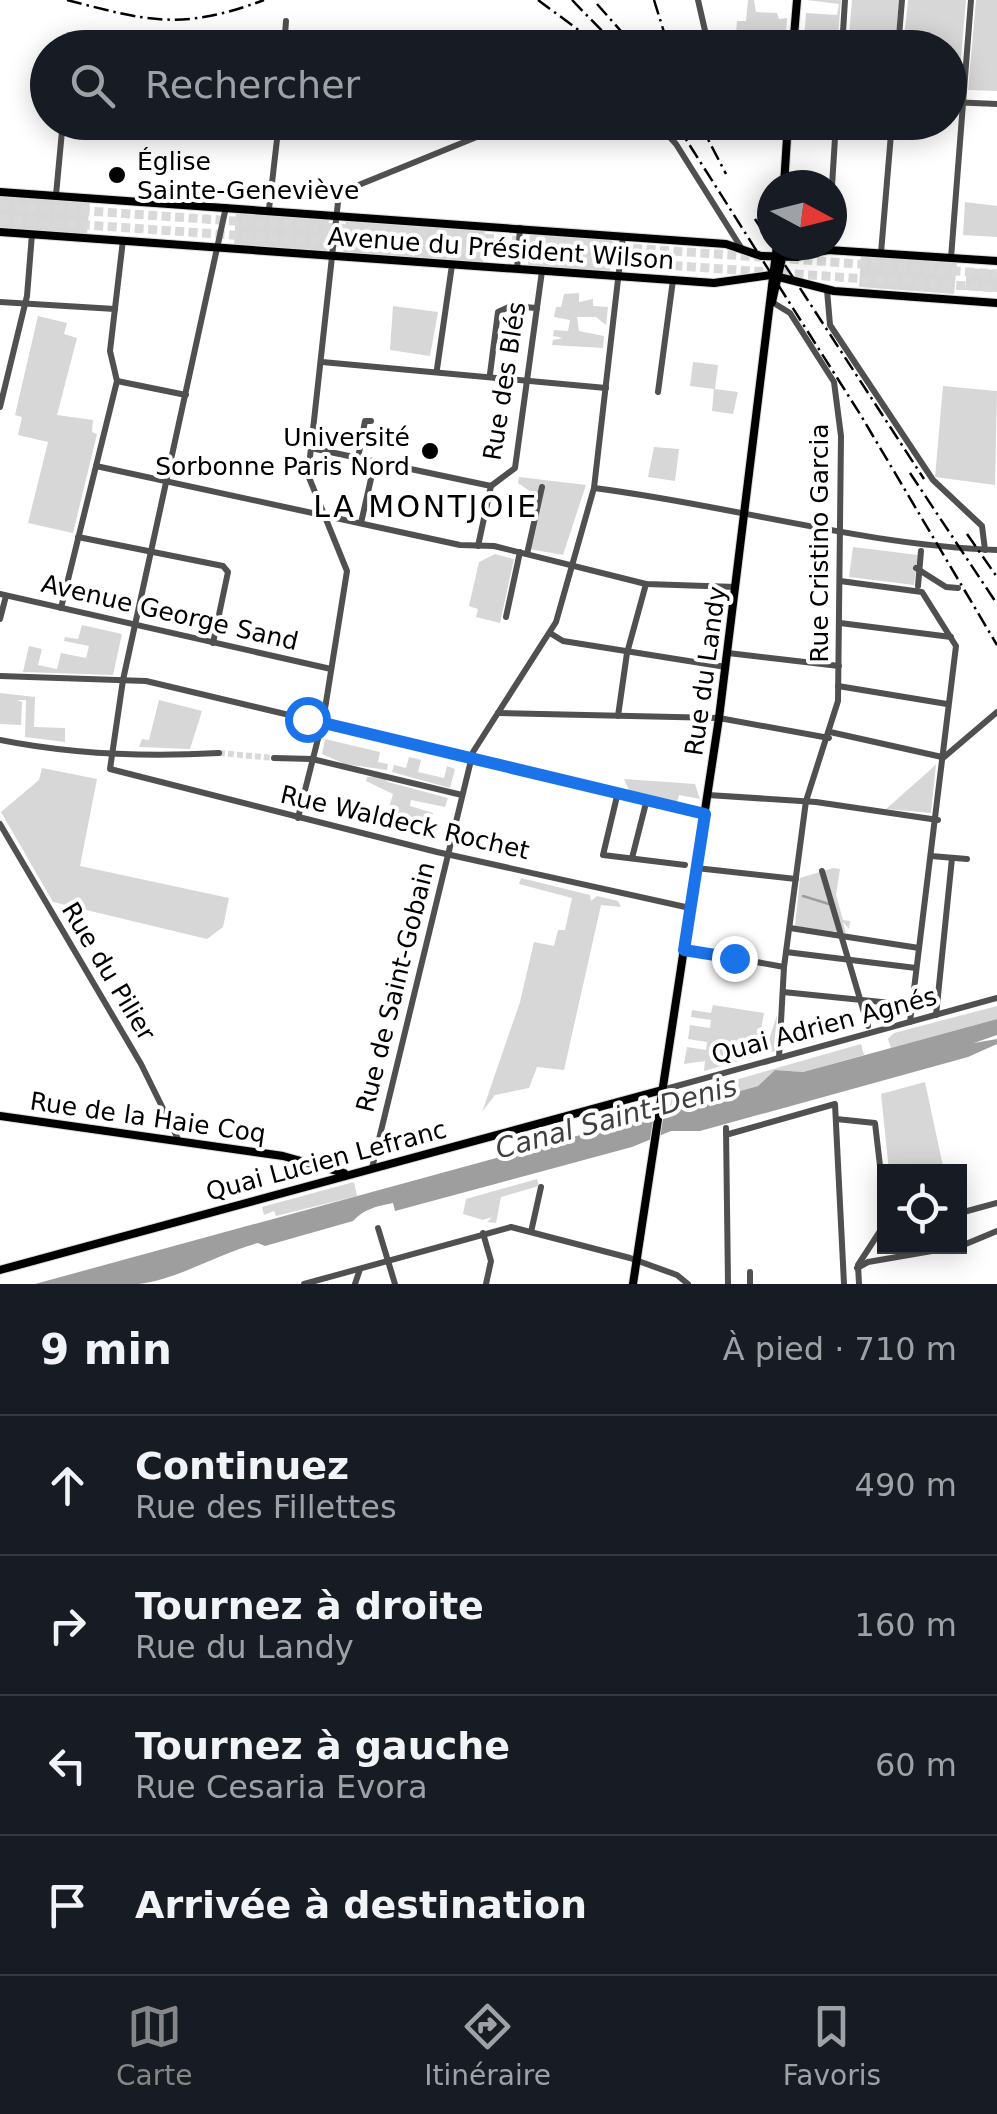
<!DOCTYPE html>
<html lang="fr">
<head>
<meta charset="utf-8">
<style>
	body { margin:0; font-family:"DejaVu Sans",sans-serif; background:#242831; color:#f1f3f6 }
	.controls { position:absolute; right:30px; bottom:30px; display:grid; overflow:hidden; border-radius:0px; box-shadow:0 5px 25px #0003 }
	.controls button { width:90px; height:90px; display:grid; place-items:center; padding:0; border:0; border-bottom:2px solid #363941; background:#171b24; color:#f1f3f6; font:50px sans-serif }
	.compass { position:absolute; left:757px; top:170px; width:90px; height:90px; border-radius:50%; background:#171b24; box-shadow:0 5px 25px #0003; rotate:97deg }
	.stop { position:absolute; width:30px; height:30px; margin:-22px; border:8px solid #1a73e8; border-radius:50%; background:#fff }
	.stop.end { background:#1a73e8; border-color:#fff; box-shadow:0 2px 10px #0008 }
	.list { margin:0; padding:0; list-style:none }
	h2 { display:flex; justify-content:space-between; align-items:center; height:130px; margin:0; padding:0 40px; font-size:42px }
	h2 small { font-size:32px; font-weight:400; color:#9ea1a6 }
	.list li { display:grid; grid-template-columns:65px 1fr auto; gap:30px; align-items:center; box-sizing:border-box; height:140px; padding:0 40px; border-top:2px solid #363941 }
	.list b { display:block; font-size:38px; white-space:nowrap }
	.list p { margin:0; font-size:32px; white-space:nowrap; color:#9ea1a6 }
	.list em { font-size:32px; font-style:normal; color:#9ea1a6 }
	.icon { flex:none; width:55px; height:55px; fill:none; stroke:currentColor; stroke-width:2; stroke-linecap:round; stroke-linejoin:round }
	.map { position:relative; flex:none; width:997px; height:1284px; overflow:hidden }
	.search { position:absolute; background:#171b24; box-shadow:0 5px 25px #0003; left:30px; right:30px; top:30px; height:110px; display:flex; align-items:center; gap:25px; box-sizing:border-box; padding:0 35px; border-radius:55px; color:#9ea1a6; font-size:38px }
	.sheet { height:690px; background:#171b24 }
	nav { display:flex; justify-content:space-around; align-items:center; box-sizing:border-box; height:140px; border-top:2px solid #363941; background:#171b24; font-size:28px; color:#9ea1a6 }
	nav a { display:grid; justify-items:center; gap:5px }
	nav .on { color:#858687 }
	.map>svg:first-child { display:block }
</style>
</head>
<body>
<div class="map">
<svg width="997" height="1284" viewBox="0 0 997 1284">
	<rect width="100%" height="100%" fill="#fff"/>
	<g fill="#d7d7d7">
		<polygon points="748,0 754,0 756,12 777,13 779,19 787,18 786,33 750,32 750,42 774,44 774,47 735,47 737,21 746,21"/>
		<polygon points="807,0 841,0 837,47 836,40 804,39 806,13 837,15 839,4"/>
		<polygon points="852,0 899,0 895,47 848,48"/>
		<polygon points="908,0 966,0 958,91 950,90 950,48 903,47"/>
		<polygon points="976,0 997,0 997,91 968,90"/>
		<polygon points="0,194 90,200 87,235 0,229"/>
		<polygon points="965,202 997,206 997,237 963,235"/>
		<polygon points="236,210 329,217 327,252 234,246"/>
		<polygon points="346,218 485,229 483,262 343,253"/>
		<polygon points="530,231 613,238 610,272 528,266"/>
		<polygon points="861,256 957,263 954,294 859,287"/>
		<polygon points="967,268 997,270 997,292 965,290"/>
		<polygon points="579,293 579,302 593,299 593,306 608,307 606,325 596,317 577,317 579,331 604,336 603,348 552,345 553,340 563,338 553,336 554,330 568,331 570,320 554,317 556,307 561,307 564,294"/>
		<polygon points="393,306 438,312 430,356 390,350"/>
		<polygon points="38,316 67,323 64,334 77,338 57,415 93,420 92,432 97,434 73,533 28,523 48,442 18,435 22,417 15,415"/>
		<polygon points="693,362 718,365 715,389 738,392 733,414 712,411 714,389 690,386"/>
		<polygon points="943,386 997,391 995,485 935,477"/>
		<polygon points="654,447 679,449 675,481 648,477"/>
		<polygon points="519,477 586,485 563,555 529,549 541,499 518,483"/>
		<polygon points="853,547 918,555 914,585 849,577"/>
		<polygon points="495,554 514,559 500,623 476,617 478,609 469,606 479,562"/>
		<polygon points="82,625 122,634 113,675 23,672 29,646 42,649 38,665 57,669 61,653 86,658 89,646 64,641 65,637 78,639"/>
		<polygon points="0,693 35,697 34,727 65,728 65,742 25,737 26,700 17,700 22,702 21,725 0,724"/>
		<polygon points="159,700 202,711 190,749 139,747 142,739 149,740"/>
		<polygon points="325,739 380,752 378,762 388,764 387,770 345,764 322,754"/>
		<polygon points="409,757 421,760 418,772 444,778 447,766 455,769 450,788 392,772 394,765 406,768"/>
		<polygon points="936,764 931,813 886,809 930,770"/>
		<polygon points="42,768 97,779 80,866 229,898 223,927 207,939 53,902 1,812 39,780"/>
		<polygon points="381,776 388,782 448,798 445,807 411,800 410,806 433,813 430,825 406,819 405,825 414,827 412,834 384,825 393,794 366,781 367,777"/>
		<polygon points="624,779 695,784 700,799 679,795 677,802 629,790"/>
		<polygon points="833,868 840,869 836,895 843,920 850,921 849,929 843,922 846,933 795,926 800,878"/>
		<polygon points="521,878 590,895 591,901 597,896 618,901 621,907 601,905 564,1070 537,1067 529,1088 495,1095 482,1112 520,1002 534,942 554,946 558,930 565,930 572,898 519,884"/>
		<polygon points="713,1005 764,1013 757,1052 766,1049 777,1015 775,1051 704,1071 705,1061 684,1064 687,1047 706,1050 707,1042 688,1039 690,1025 710,1028 711,1020 691,1017 692,1010 711,1013"/>
		<polygon points="997,1006 997,1019 891,1048 888,1039 894,1033"/>
		<polygon points="861,1044 864,1055 803,1072 775,1070 758,1086 679,1108 667,1116 672,1098"/>
		<polygon points="925,1082 944,1171 889,1171 881,1094"/>
		<polygon points="537,1179 539,1186 501,1197 496,1223 487,1222 492,1217 483,1220 463,1214 466,1199"/>
		<polygon points="354,1182 357,1196 276,1216 274,1211 264,1215 262,1207"/>
	</g>
	<path fill="#9e9e9e" d="M 997,1019 L 997,1035 L 974,1043 L 997,1039 L 997,1044 L 968,1057 L 700,1131 L 671,1131 L 632,1147 L 395,1211 L 393,1203 C 377,1206 364,1209 353,1221 L 265,1246 L 258,1243 C 217,1254 182,1278 139,1284 C 105,1284 69,1284 35,1284 L 635,1120 L 648,1122 L 679,1108 L 758,1086 L 775,1070 L 803,1072 Z"/>
	<g fill="none" stroke-linecap="round" stroke-linejoin="round">
		<polyline stroke="#9e9e9e" stroke-width="2.5" points="803,896 829,904"/>
		<polyline stroke="#d9d9d9" stroke-width="6" stroke-dasharray="6 3" stroke-linecap="butt" points="219,753 274,758"/>
		<g stroke="#d9d9d9" stroke-width="9" stroke-dasharray="9 4.5" stroke-linecap="butt">
			<polyline points="0,205 760,257"/>
			<polyline points="0,219 997,288"/>
			<polyline points="790,259 997,274"/>
		</g>
		<defs>
			<g id="major">
				<polyline points="793,48 797,0"/>
				<polyline points="784,185 788,122"/>
				<polyline points="0,192 726,244 761,256 797,257 828,250 997,261"/>
				<polyline points="0,232 714,283 771,275 834,291 997,303"/>
				<polyline points="772,302 785,245"/>
				<polyline points="0,1116 283,1156 344,1173"/>
				<polyline points="0,1270 662,1090"/>
				<polyline points="633,1284 719,718 777,245"/>
			</g>
		</defs>
		<use href="#major" stroke="#dbdbdb" stroke-width="10"/>
		<g stroke="#505050" stroke-width="6">
			<polyline points="698,0 709,48"/>
			<polyline points="284,48 286,21"/>
			<polyline points="842,48 845,0"/>
			<polyline points="898,48 902,0"/>
			<polyline points="950,102 997,104"/>
			<polyline points="832,186 836,122"/>
			<polyline points="56,195 62,131"/>
			<polyline points="226,207 123,680 110,769 437,852 690,908"/>
			<polyline points="269,209 279,122"/>
			<polyline points="881,253 892,122"/>
			<polyline points="951,258 971,0"/>
			<polyline points="517,269 520,228"/>
			<polyline points="827,290 830,325 933,480 982,526 985,550"/>
			<polyline points="0,302 115,309"/>
			<polyline points="772,302 790,313 834,382 841,436 838,701 806,801 784,967 779,1058"/>
			<polyline points="322,362 606,388"/>
			<polyline points="437,369 452,265"/>
			<polyline points="490,374 498,312 511,306 537,308"/>
			<polyline points="117,381 186,395"/>
			<polyline points="658,392 673,280"/>
			<polyline points="0,407 27,296 32,234"/>
			<polyline points="311,448 491,486"/>
			<polyline points="358,458 365,421 371,421"/>
			<polyline points="96,466 460,545 494,546 646,584 736,587"/>
			<path d="M 594,488 C 730,505 860,545 997,550"/>
			<polyline points="361,523 375,461"/>
			<polyline points="78,537 223,566 228,572 213,643"/>
			<polyline points="478,546 491,486 515,468 542,271"/>
			<polyline points="527,554 542,487"/>
			<polyline points="916,568 946,587 958,588"/>
			<polyline points="840,581 922,592 956,646 910,1022"/>
			<polyline points="918,586 921,551"/>
			<polyline points="0,594 331,669"/>
			<polyline points="61,608 117,381 110,351 123,240"/>
			<polyline points="506,617 520,552"/>
			<polyline points="0,619 6,596"/>
			<polyline points="840,623 951,637"/>
			<polyline points="550,633 563,641 726,667"/>
			<polyline points="728,653 839,666"/>
			<polyline points="0,676 146,681 705,814"/>
			<polyline points="838,686 947,704"/>
			<polyline points="498,713 719,718 829,738"/>
			<polyline points="618,716 627,653 646,584"/>
			<polyline points="830,732 942,757"/>
			<path d="M 0,740 C 70,754 149,757 219,753"/>
			<polyline points="274,758 312,759 462,795"/>
			<polyline points="943,758 997,712"/>
			<polyline points="618,792 603,855 685,865"/>
			<polyline points="708,795 816,802 938,820"/>
			<polyline points="298,818 324,715 347,571 308,475 339,193 484,134 649,123 663,130 676,144 742,249"/>
			<polyline points="0,824 141,1064 179,1141"/>
			<polyline points="931,856 967,859"/>
			<polyline points="632,858 647,799"/>
			<polyline points="696,868 796,879"/>
			<polyline points="822,871 868,1026"/>
			<polyline points="790,928 919,948"/>
			<polyline points="684,949 784,967"/>
			<polyline points="786,952 916,968"/>
			<polyline points="783,992 911,1005"/>
			<polyline points="936,1015 952,858"/>
			<polyline points="662,1090 997,998"/>
			<polyline points="836,1119 875,1123 884,1200"/>
			<polyline points="726,1128 728,1284"/>
			<polyline points="729,1134 835,1104 844,1284"/>
			<polyline points="372,1168 473,752 556,622 594,488 623,236"/>
			<polyline points="960,1213 997,1203"/>
			<polyline points="378,1228 395,1284"/>
			<polyline points="531,1232 541,1187"/>
			<polyline points="483,1233 491,1261 486,1284"/>
			<polyline points="857,1268 868,1262 961,1246 997,1231"/>
			<polyline points="750,1272 750,1284"/>
			<polyline points="304,1284 511,1227 630,1258 677,1275 688,1284"/>
			<polyline points="355,1284 360,1269"/>
			<polyline points="859,1284 858,1265 884,1225"/>
		</g>
		<use href="#major" stroke="#000" stroke-width="8"/>
		<g stroke="#000" stroke-width="2.5" stroke-dasharray="15 5 2.5 5" stroke-linecap="butt">
			<path d="M 67,0 C 148,21 181,31 264,0"/>
			<polyline points="538,0 603,48"/>
			<polyline points="572,0 607,36"/>
			<polyline points="654,0 669,48"/>
			<polyline points="597,4 636,48"/>
			<polyline points="675,122 860,414 997,645"/>
			<polyline points="699,122 726,174"/>
			<polyline points="755,219 924,479"/>
			<polyline points="910,473 997,604"/>
			<polyline points="967,534 997,577"/>
		</g>
	</g>
	<g fill="none" stroke-linecap="round" stroke-linejoin="round">
		<polyline stroke="#1a73e8" stroke-width="12" points="307,719 705,814 684,950 734,958"/>
	</g>
	<g fill="#000" stroke="#fff" stroke-width="4">
		<circle cx="117" cy="175" r="10"/>
		<circle cx="430" cy="451" r="10"/>
	</g>
	<g text-anchor="middle" stroke-width="8" stroke-linejoin="round" paint-order="stroke">
		<g font-size="25" fill="#000" stroke="#fff" text-anchor="start">
			<text x="137" y="170">Église<tspan x="137" dy="29">Sainte-Geneviève</tspan></text>
			<text x="410" y="446" text-anchor="end">Université<tspan x="410" dy="29">Sorbonne Paris Nord</tspan></text>
		</g>
		<g font-size="25" fill="#000" stroke="#fff">
			<text transform="translate(501 248) rotate(4)" y="9">Avenue du Président Wilson</text>
			<text transform="translate(504 381) rotate(-81)" y="9">Rue des Blés</text>
			<text transform="translate(819 543) rotate(-90)" y="9">Rue Cristino Garcia</text>
			<text transform="translate(170 612) rotate(13)" y="9">Avenue George Sand</text>
			<text transform="translate(705 671) rotate(-82)" y="9">Rue du Landy</text>
			<text transform="translate(405 822) rotate(13)" y="9">Rue Waldeck Rochet</text>
			<text transform="translate(109 971) rotate(59)" y="9">Rue du Pilier</text>
			<text transform="translate(395 987) rotate(-76)" y="9">Rue de Saint-Gobain</text>
			<text transform="translate(824 1025) rotate(-15)" y="9">Quai Adrien Agnés</text>
			<text transform="translate(148 1117) rotate(8)" y="9">Rue de la Haie Coq</text>
			<text transform="translate(326 1160) rotate(-15)" y="9">Quai Lucien Lefranc</text>
		</g>
		<g font-size="28" font-style="italic" fill="#3f3f3f" stroke="#fff">
			<text transform="translate(616 1117) rotate(-15)" y="10">Canal Saint-Denis</text>
		</g>
		<g font-size="30" letter-spacing="2.5" fill="#000" stroke="#fff">
			<text x="426" y="517">LA MONTJOIE</text>
		</g>
	</g>
</svg>
<div class="controls">
<button><svg class="icon" aria-label="locate" viewBox="0 0 24 24"><circle cx="12" cy="12" r="6"/><path d="M12 2v4M12 18v4M2 12h4M18 12h4"/></svg></button>
</div>
<svg class="compass" viewBox="-18 -18 36 36"><path d="M0-13l5 13h-10z" fill="#e53935"/><path d="M0 13l5-13h-10z" fill="#9ea1a6"/></svg>
<div class="stop" style="left:307px;top:719px"></div>
<div class="stop end" style="left:734px;top:958px"></div>
<div class="search"><svg class="icon" aria-label="search" viewBox="0 0 24 24"><circle cx="10" cy="10" r="6"/><path d="M15 15l6 6"/></svg>Rechercher</div>
</div>
<section class="sheet">
<h2>9 min<small>À pied · 710 m</small></h2>
<ul class="list">
<li><svg class="icon" aria-label="ahead" viewBox="0 0 24 24"><path d="M12 20V5M6 11l6-6 6 6"/></svg><div><b>Continuez</b><p>Rue des Fillettes</p></div><em>490 m</em></li>
<li><svg class="icon" aria-label="right" viewBox="0 0 24 24"><path d="M7 20v-9h11M14 6l5 5-5 5"/></svg><div><b>Tournez à droite</b><p>Rue du Landy</p></div><em>160 m</em></li>
<li><svg class="icon" aria-label="left" viewBox="0 0 24 24"><path d="M17 20v-9H6M10 6l-5 5 5 5"/></svg><div><b>Tournez à gauche</b><p>Rue Cesaria Evora</p></div><em>60 m</em></li>
<li><svg class="icon" aria-label="arrive" viewBox="0 0 24 24"><path d="M6 21V4h12l-3 4 3 4H6"/></svg><div><b>Arrivée à destination</b></div></li>
</ul>
</section>
<nav>
<a class="on"><svg class="icon" aria-label="map" viewBox="0 0 24 24"><path d="M3 6l6-2 6 2 6-2v14l-6 2-6-2-6 2zM9 4v14M15 6v14"/></svg>Carte</a>
<a><svg class="icon" aria-label="directions" viewBox="0 0 24 24"><path d="M12 3l9 9-9 9-9-9zM9 14v-3h6M13 9l2 2-2 2"/></svg>Itinéraire</a>
<a><svg class="icon" aria-label="saved" viewBox="0 0 24 24"><path d="M7 4h10v16l-5-4-5 4z"/></svg>Favoris</a>
</nav>
</body>
</html>
